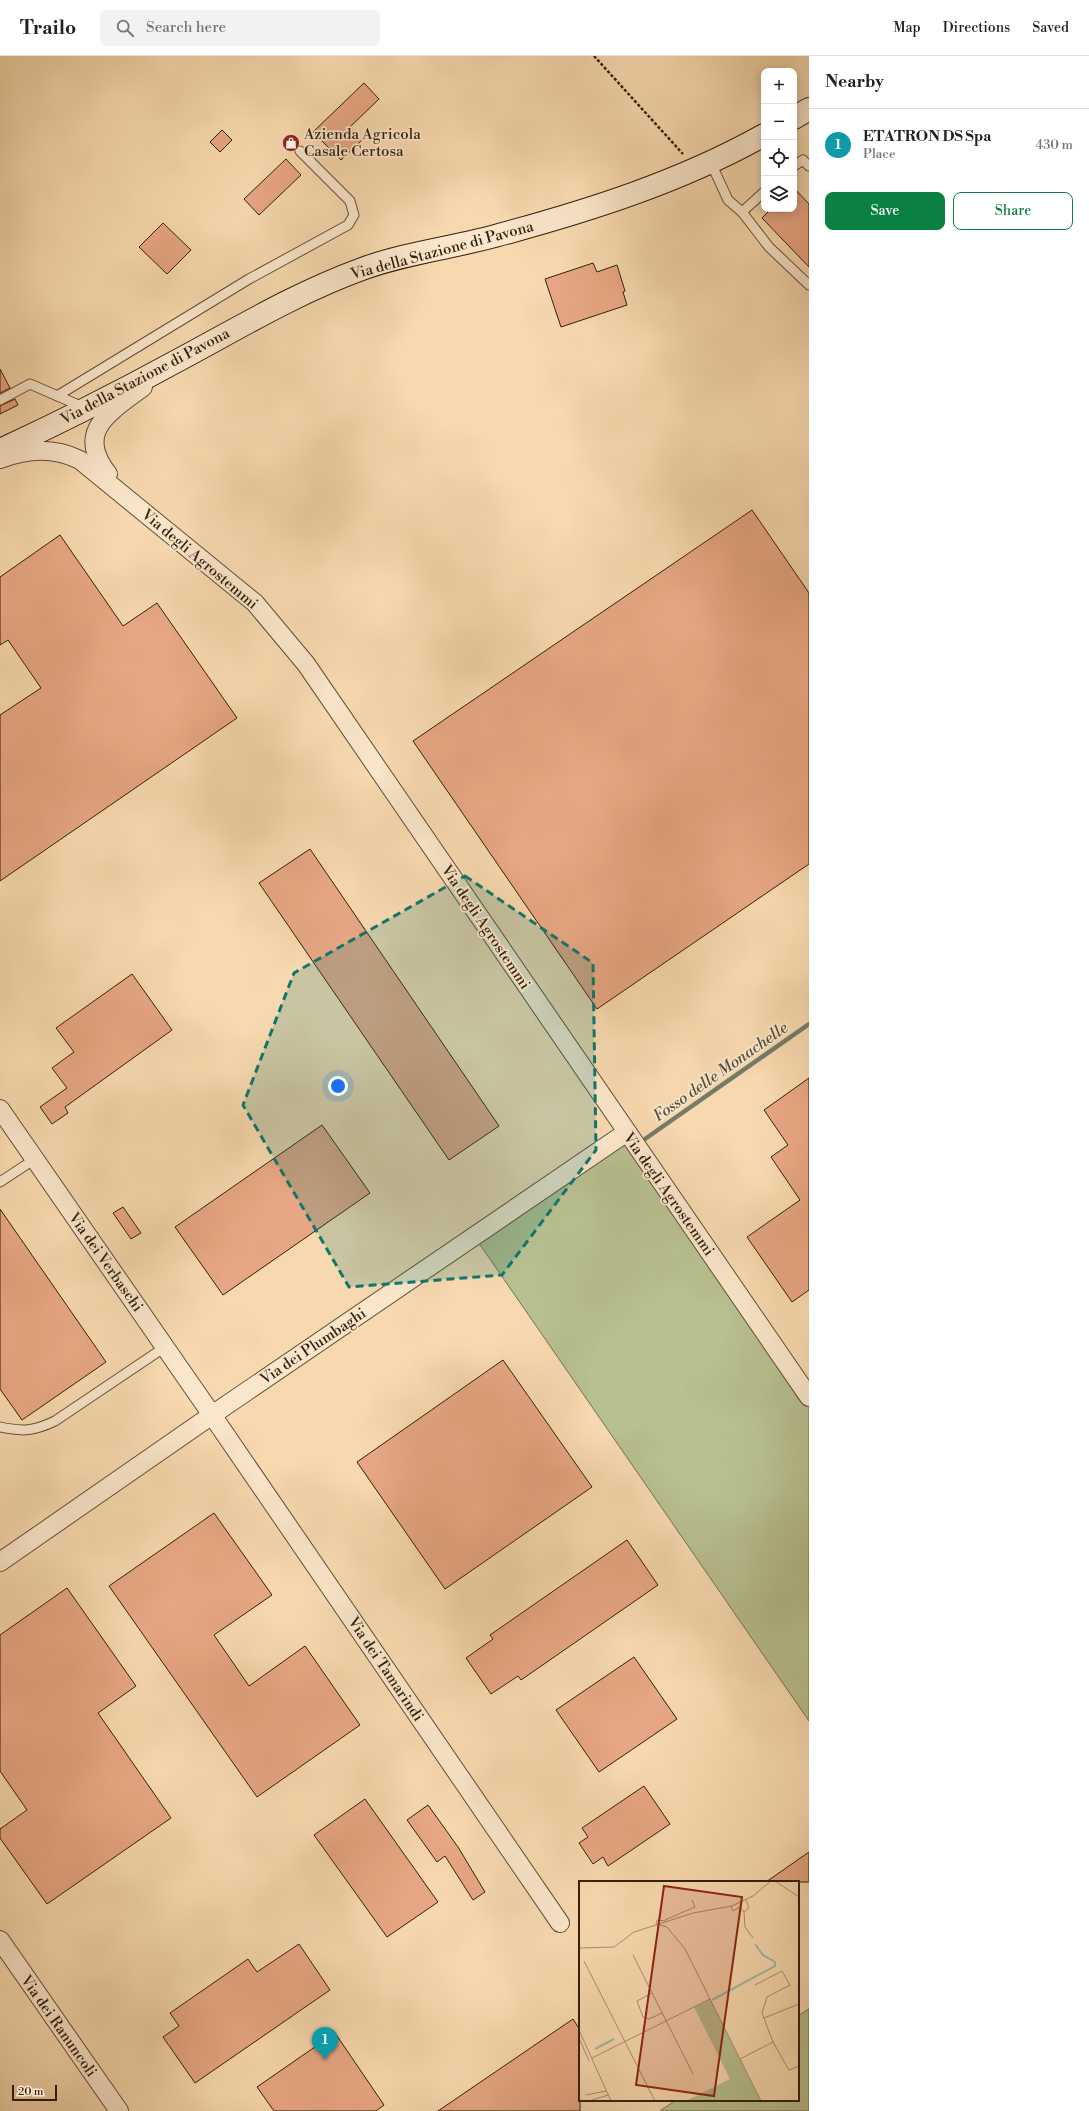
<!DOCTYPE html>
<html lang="en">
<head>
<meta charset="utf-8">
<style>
	body { margin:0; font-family:"Libre Bodoni",serif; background:#f2f2f2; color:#202124 }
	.controls { position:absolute; right:12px; top:12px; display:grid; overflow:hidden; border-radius:8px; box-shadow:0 2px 10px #0003 }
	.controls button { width:36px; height:36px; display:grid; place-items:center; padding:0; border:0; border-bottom:1px solid #e0e0e0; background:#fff; color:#202124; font:20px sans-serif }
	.scale { position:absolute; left:12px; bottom:10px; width:45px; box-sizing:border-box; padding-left:4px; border:2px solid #331f0b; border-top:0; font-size:11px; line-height:14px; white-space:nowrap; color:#331f0b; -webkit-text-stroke:3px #fae6cb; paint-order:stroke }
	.you { position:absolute; left:338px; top:1030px; width:14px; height:14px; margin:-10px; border:3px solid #fff; border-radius:50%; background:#1a73e8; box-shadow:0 0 0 6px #1a73e833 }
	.badge { display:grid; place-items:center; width:26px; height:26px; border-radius:50%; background:#0b8043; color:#fff; font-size:13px; font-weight:700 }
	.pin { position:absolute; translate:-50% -33px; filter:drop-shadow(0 1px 2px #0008) }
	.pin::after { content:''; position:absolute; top:21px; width:14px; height:12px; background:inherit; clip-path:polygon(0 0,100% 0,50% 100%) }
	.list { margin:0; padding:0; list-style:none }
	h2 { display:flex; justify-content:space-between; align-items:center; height:52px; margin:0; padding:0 16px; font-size:17px }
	h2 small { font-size:13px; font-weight:400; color:#757577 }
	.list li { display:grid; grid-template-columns:26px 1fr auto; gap:12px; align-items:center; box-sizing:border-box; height:72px; padding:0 16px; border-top:1px solid #e0e0e0 }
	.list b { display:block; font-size:15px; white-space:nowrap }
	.list p { margin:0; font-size:13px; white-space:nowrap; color:#757577 }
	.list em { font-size:13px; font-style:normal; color:#757577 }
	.actions { display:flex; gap:8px; padding:12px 16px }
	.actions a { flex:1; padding:9px 0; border:1px solid #0b8043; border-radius:8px; text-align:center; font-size:14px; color:#0b8043 }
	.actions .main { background:#0b8043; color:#fff }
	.icon { flex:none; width:22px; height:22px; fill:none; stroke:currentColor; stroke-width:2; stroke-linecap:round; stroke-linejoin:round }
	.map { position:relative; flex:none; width:809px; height:2055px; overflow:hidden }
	header { display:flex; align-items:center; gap:24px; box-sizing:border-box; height:56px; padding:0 20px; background:#fff; border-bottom:1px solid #e0e0e0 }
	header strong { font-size:19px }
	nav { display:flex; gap:22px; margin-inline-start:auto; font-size:14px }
	.search { width:280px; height:36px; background:#f2f2f2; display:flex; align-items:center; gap:10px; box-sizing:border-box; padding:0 14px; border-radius:8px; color:#757577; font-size:15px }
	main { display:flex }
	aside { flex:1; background:#fff }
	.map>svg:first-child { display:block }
</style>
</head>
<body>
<header>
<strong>Trailo</strong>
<div class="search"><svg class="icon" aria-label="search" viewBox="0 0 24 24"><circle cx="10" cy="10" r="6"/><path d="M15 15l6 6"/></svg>Search here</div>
<nav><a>Map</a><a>Directions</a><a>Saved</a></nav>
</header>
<main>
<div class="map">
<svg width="809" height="2055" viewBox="0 0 809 2055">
	<rect width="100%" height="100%" fill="#f8d9af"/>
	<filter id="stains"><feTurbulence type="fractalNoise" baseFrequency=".005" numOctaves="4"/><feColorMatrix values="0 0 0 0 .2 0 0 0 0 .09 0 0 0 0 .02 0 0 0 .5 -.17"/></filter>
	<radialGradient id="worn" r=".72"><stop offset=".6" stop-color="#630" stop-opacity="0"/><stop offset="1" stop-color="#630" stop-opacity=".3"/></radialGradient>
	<g fill="#b8c08f" stroke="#76704d">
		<polygon points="627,1076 809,1341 809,1665 474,1180"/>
		<polygon points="809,1953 809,2055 660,2055 676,2044 798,2044 798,1960"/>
	</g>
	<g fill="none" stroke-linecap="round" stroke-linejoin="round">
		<polyline stroke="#737c69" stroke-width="4.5" points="645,1083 809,968"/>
	</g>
	<g fill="#e8a784" stroke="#331f0b">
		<polygon points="364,27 379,43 349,72 362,84 341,104 313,76"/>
		<polygon points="222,74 232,84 220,96 210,86"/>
		<polygon points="286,103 301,119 259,159 244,143"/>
		<polygon points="794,132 809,148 809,211 762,162 771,153 794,153"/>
		<polygon points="163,167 191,194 167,218 139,191"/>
		<polygon points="593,207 597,216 617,209 625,235 623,236 627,249 561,271 545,223"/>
		<polygon points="0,313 10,332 0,337"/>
		<polygon points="15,343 18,349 0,358 0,350"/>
		<polygon points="752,454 809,537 809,808 597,953 413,685"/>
		<polygon points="60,479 123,570 157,547 237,662 0,825 0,659 41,632 8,584 0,589 0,521"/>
		<polygon points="310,793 499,1070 449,1104 259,827"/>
		<polygon points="132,918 172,974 65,1051 68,1057 52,1068 40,1051 67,1032 52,1012 74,996 56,972"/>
		<polygon points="809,1022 809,1234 792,1246 747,1181 800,1144 771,1101 788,1089 764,1054"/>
		<polygon points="322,1069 370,1137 223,1239 175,1171"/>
		<polygon points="123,1151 141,1177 131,1183 113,1157"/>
		<polygon points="0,1153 106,1306 22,1364 0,1333"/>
		<polygon points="503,1304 592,1431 445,1533 357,1406"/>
		<polygon points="214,1457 272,1539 214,1579 249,1630 305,1590 360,1669 257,1741 109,1530"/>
		<polygon points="627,1484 658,1529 521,1624 518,1620 491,1638 466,1602 493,1583 490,1579"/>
		<polygon points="67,1532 136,1630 98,1657 171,1762 47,1848 0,1782 0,1773 27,1754 0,1715 0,1579"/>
		<polygon points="634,1601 677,1663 599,1716 556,1654"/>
		<polygon points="644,1730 670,1768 608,1810 603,1801 593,1808 579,1787 588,1781 582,1772"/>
		<polygon points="365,1743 438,1846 387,1881 314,1779"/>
		<polygon points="428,1749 458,1791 485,1836 473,1844 445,1800 437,1806 407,1764"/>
		<polygon points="809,1796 809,1826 766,1826"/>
		<polygon points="299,1888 330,1934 195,2027 163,1981 179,1970 170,1957 248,1903 257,1916"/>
		<polygon points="573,1963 580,1974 580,2055 438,2055"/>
		<polygon points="335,1977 384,2049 376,2055 274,2055 257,2031"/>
	</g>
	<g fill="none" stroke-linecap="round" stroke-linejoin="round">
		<defs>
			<g id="service">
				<polyline points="711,107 728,144 742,156 764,136"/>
				<polyline points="794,110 803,104 809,110"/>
				<polyline points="742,156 769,191 809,229"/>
				<polyline points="57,340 249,223 348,169 354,159 350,145 300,95"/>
				<polyline points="0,344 30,328 83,351"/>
				<polyline points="0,1126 35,1103"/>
				<path d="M 0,1371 C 23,1376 34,1375 55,1365 L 165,1291"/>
			</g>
			<g id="minor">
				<path d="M 0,403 C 28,393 53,391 80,404 L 255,547 L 306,608 L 809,1341"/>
				<path d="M 108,418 C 74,375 110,356 143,331"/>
				<polyline points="0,1053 212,1359 560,1867"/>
				<polyline points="0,1506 212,1359 627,1076"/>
				<polyline points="0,1884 119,2055"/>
			</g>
			<g id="secondary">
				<polyline points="794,62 809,53"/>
				<path d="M 0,394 C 59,367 118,337 175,306 C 237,273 296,237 362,213 C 405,197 451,192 495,180 C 588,155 680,126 764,79"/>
			</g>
		</defs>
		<use href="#service" stroke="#644e34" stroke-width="11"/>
		<use href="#minor" stroke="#644e34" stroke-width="20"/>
		<use href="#secondary" stroke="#331f0b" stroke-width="24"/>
		<polyline stroke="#331f0b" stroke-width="2.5" stroke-dasharray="3 2" stroke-linecap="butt" points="594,0 683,98"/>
		<use href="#service" stroke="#fae6cb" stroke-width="9"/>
		<use href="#minor" stroke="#fae6cb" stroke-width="18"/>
		<use href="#secondary" stroke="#fae6cb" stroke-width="22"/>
	</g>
	<path fill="#0f766e" fill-opacity="0.2" stroke="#0f766e" stroke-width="3" stroke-dasharray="8 5" stroke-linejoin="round" d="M 465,820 L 593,907 L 596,1094 L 502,1219 L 349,1231 L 243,1049 L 294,917 Z"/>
	<defs>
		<symbol id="shop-disc" viewBox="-11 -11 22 22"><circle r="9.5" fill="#8f2418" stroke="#fae6cb"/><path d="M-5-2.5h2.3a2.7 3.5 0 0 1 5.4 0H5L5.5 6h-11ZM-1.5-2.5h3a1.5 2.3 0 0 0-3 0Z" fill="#fff"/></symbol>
	</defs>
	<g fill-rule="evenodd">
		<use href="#shop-disc" x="281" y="77" width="20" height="20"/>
	</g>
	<g text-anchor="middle" stroke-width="3.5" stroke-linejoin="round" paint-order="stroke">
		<g font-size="15" fill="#331f0b" stroke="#fae6cb" text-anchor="start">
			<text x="304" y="83">Azienda Agricola<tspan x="304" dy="17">Casale Certosa</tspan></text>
		</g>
		<g font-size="15" fill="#331f0b" stroke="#fae6cb">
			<text transform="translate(442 194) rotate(-15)" y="5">Via della Stazione di Pavona</text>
			<text transform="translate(145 320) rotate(-28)" y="5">Via della Stazione di Pavona</text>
			<text transform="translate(200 503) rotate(40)" y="5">Via degli Agrostemmi</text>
			<text transform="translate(486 871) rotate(56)" y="5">Via degli Agrostemmi</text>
			<text transform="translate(669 1138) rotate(55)" y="5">Via degli Agrostemmi</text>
			<text transform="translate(106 1206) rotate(55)" y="5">Via dei Verbaschi</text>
			<text transform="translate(313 1290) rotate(-34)" y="5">Via dei Plumbaghi</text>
			<text transform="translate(386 1613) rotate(56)" y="5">Via dei Tamarindi</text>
			<text transform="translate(59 1970) rotate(55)" y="5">Via dei Ranuncoli</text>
		</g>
		<g font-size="16" font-style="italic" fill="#534e3a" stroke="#fae6cb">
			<text transform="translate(720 1015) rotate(-35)" y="6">Fosso delle Monachelle</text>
		</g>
	</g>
	<g transform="translate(579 1825)">
		<rect width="220" height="220" fill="#f8d9af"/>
		<path d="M 131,118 L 182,220 L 107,220 L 151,198 L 115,126 Z" fill="#b8c08f"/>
		<path fill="none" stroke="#9ebaa8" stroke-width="2" d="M 133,119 L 196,85 L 196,81 L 184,74 L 176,63M 16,168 L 35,158"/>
		<path fill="none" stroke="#a98f6d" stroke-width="1" d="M 196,0 L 220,16M 152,25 L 154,30 L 161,26 L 165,31 L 166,46 L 174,57M 165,31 L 170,27 L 167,19M 86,39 L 116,26 L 113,19M 77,44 L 78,39 L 87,40M 81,44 L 88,46 L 106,68 L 182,220M 0,67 L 35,66 L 55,51 L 114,32 L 153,25 L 174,15 L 192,0M 54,74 L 114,193M 5,80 L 76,220M 73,112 L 58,120 L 64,136 L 70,138 L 83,132M 185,137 L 220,123M 0,149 L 32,220M 0,157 L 10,180M 194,161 L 210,189 L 220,185M 13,177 L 131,118M 161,178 L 194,161 L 183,132 L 188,116 L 211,104 L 203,90 L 176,104M 7,214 L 27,210M 10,220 L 29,214"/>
		<path fill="#8f2418" fill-opacity="0.15" stroke="#8f2418" stroke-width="2" d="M 85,5 L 163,16 L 135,215 L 57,204 Z"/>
		<rect width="220" height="220" fill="none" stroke="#331f0b" stroke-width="2"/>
	</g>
	<rect width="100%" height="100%" filter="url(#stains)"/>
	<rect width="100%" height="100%" fill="url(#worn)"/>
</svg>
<div class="controls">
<button>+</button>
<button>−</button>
<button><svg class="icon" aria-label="locate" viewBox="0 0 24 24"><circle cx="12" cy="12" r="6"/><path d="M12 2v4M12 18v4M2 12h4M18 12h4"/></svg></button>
<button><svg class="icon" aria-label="layers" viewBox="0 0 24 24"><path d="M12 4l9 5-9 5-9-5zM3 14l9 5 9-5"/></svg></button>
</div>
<div class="scale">20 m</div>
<div class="you"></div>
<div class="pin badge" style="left:325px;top:2004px;background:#0f9aa8">1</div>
</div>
<aside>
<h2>Nearby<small></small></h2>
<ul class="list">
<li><span class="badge" style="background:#0f9aa8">1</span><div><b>ETATRON DS Spa</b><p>Place</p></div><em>430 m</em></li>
</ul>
<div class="actions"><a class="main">Save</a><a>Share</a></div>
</aside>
</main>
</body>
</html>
